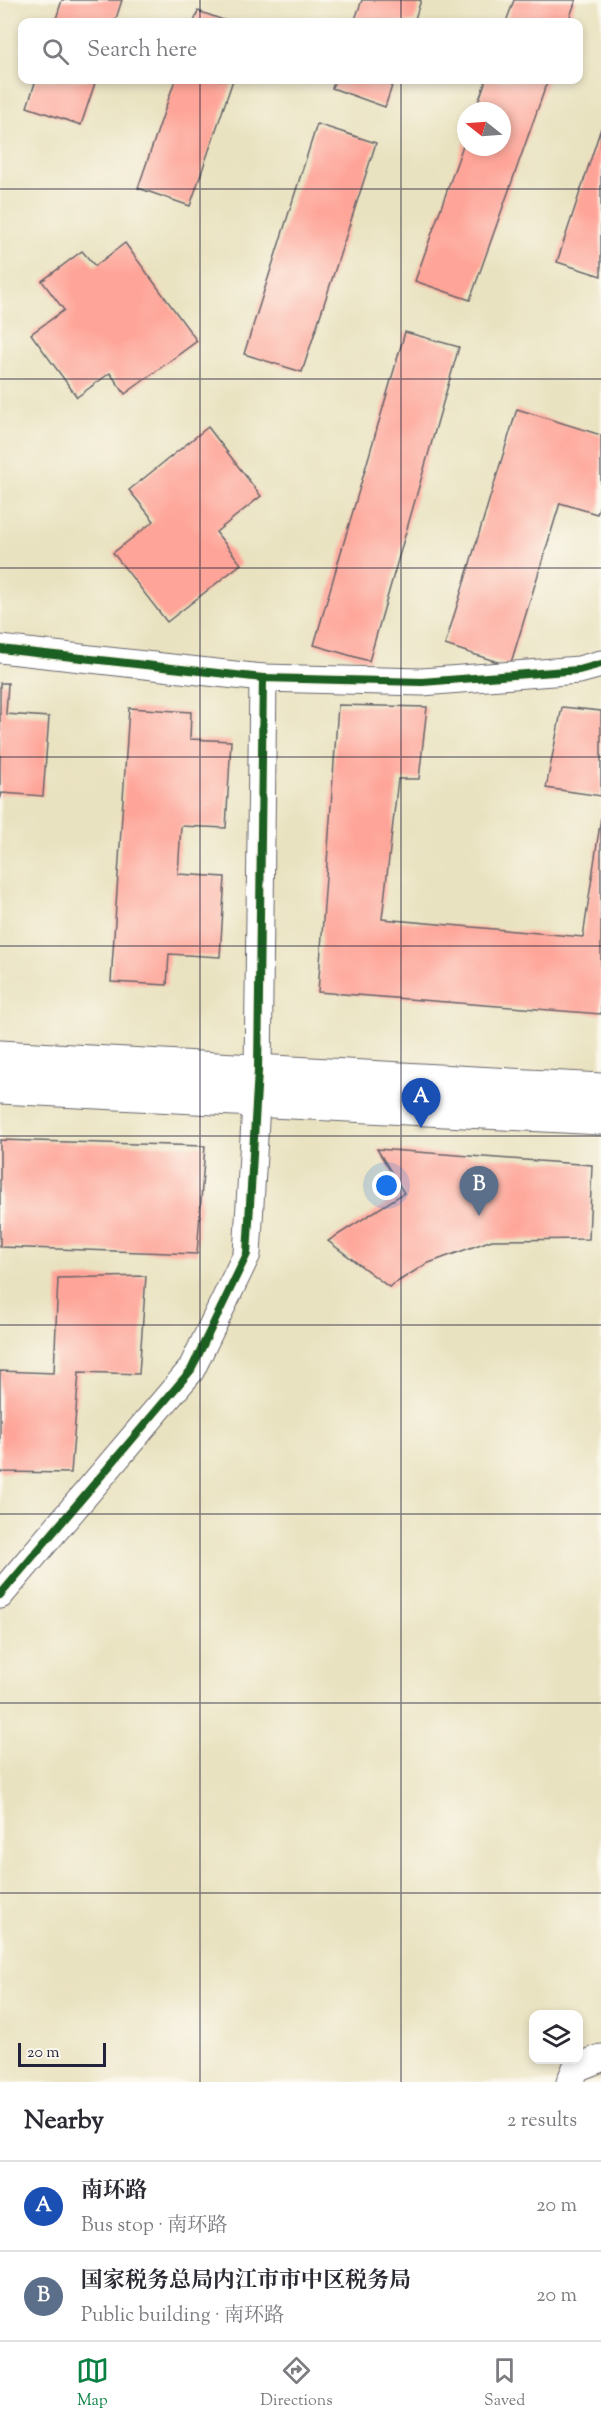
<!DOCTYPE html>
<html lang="en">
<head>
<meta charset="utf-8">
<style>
	body { margin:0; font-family:"Sorts Mill Goudy","Noto Serif SC",serif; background:#f2f2f3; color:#2b2b33 }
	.controls { position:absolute; right:18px; bottom:18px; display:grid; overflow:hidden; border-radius:12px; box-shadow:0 3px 9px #0003 }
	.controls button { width:54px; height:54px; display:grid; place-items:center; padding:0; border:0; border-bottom:2px solid #e1e1e2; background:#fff; color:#2b2b33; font:30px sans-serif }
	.compass { position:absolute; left:457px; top:102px; width:54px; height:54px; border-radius:50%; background:#fff; box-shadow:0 3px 9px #0003; rotate:287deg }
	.scale { position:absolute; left:18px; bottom:15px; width:88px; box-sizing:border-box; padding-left:6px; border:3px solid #22223b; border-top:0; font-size:16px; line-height:21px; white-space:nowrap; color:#22223b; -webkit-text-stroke:4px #fbf7ec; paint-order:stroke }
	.you { position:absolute; left:387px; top:1186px; width:21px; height:21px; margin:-15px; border:4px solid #fff; border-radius:50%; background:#1a73e8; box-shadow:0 0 0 9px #1a73e833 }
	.badge { display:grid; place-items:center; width:39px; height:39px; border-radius:50%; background:#0b8043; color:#fff; font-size:20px; font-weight:700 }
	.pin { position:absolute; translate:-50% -50px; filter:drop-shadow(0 2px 3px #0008) }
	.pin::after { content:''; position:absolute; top:32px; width:21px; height:18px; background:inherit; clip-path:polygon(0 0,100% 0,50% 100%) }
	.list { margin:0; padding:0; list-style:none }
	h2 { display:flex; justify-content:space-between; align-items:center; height:78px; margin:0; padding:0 24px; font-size:26px }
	h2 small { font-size:20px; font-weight:400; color:#7c7c81 }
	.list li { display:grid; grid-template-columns:39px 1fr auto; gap:18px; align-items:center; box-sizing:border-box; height:90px; padding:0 24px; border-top:2px solid #e1e1e2 }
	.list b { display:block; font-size:22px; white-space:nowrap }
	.list p { margin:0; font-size:20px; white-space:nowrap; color:#7c7c81 }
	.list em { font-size:20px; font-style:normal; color:#7c7c81 }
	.icon { flex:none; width:33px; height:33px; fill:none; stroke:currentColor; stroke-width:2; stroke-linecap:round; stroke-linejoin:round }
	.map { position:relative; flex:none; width:601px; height:2082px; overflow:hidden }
	.search { position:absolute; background:#fff; box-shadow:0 3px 9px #0003; left:18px; right:18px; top:18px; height:66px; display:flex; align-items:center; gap:15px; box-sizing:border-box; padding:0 21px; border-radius:12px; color:#7c7c81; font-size:22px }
	.sheet { height:258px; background:#fff }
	nav { display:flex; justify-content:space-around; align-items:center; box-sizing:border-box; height:84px; border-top:2px solid #e1e1e2; background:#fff; font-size:16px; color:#7c7c81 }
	nav a { display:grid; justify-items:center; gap:3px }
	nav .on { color:#0b8043 }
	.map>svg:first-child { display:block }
</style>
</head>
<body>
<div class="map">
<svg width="601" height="2082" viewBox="0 0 601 2082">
	<rect width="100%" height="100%" fill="#fbf7ec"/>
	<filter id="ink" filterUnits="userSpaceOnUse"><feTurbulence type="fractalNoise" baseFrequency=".0167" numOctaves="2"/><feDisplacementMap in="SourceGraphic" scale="12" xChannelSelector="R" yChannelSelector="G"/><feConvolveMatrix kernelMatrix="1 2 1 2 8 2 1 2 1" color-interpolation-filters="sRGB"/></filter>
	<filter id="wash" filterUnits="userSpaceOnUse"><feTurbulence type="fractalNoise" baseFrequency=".008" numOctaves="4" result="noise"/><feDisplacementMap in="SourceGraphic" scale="24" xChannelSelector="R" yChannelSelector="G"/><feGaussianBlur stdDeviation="1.35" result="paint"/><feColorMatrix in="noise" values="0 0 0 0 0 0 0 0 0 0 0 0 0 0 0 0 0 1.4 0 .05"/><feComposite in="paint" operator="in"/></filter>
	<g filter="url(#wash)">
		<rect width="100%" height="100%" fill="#e9e2c0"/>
		<g id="blocks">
			<g fill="#fea498">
				<polygon points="62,0 122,0 115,22 55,22"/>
				<polygon points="362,0 421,0 414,22 354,22"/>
				<polygon points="514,0 576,0 568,22 506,22"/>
				<polygon points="198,11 229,22 194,22"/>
				<polygon points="36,80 96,80 81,125 27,107"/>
				<polygon points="175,80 233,80 190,206 138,188"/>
				<polygon points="335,80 394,80 385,107 332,88"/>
				<polygon points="486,80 548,80 470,300 415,281 466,137 466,147 502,147 502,111 475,111"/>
				<polygon points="317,124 376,143 302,372 244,354"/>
				<polygon points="601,128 601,276 557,262"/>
				<polygon points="125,243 197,341 125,394 110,373 77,397 31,334 64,310 42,281 82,251 95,266"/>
				<polygon points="405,332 459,347 369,661 314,645"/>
				<polygon points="517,409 601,435 601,501 597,514 560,503 510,666 445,645"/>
				<polygon points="208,427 261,496 216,532 241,564 167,622 113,553 154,521 129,490"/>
				<polygon points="0,683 8,683 6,714 49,717 43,796 2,793 0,800"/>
				<polygon points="338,705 427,707 419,779 398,779 382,919 583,937 601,817 601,1014 318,992"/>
				<polygon points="562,707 601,711 601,796 546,788"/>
				<polygon points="129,708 191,712 190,739 231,741 226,828 181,826 178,874 225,877 220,957 169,954 167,985 111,982"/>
				<polygon points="0,1140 205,1146 197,1254 0,1247"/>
				<polygon points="377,1149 592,1165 589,1239 492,1240 426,1264 389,1287 328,1241 404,1193"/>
				<polygon points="146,1276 139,1374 79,1372 71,1473 0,1472 0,1371 54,1373 58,1278"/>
			</g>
		</g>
	</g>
	<g filter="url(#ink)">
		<use href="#blocks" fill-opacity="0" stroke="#68656a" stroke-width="1.5"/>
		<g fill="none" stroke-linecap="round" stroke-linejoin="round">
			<defs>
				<g id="street">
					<polyline points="0,649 263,678"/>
					<polyline points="0,1595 191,1370 247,1254 258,1071 263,678 422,682 579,670 601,664"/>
					<polyline points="570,2082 576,2068 601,2058"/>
				</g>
				<g id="secondary">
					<polyline points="0,1057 601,1090"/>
					<polyline points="0,1087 601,1118"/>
				</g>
			</defs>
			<use href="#street" stroke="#68656a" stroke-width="29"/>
			<use href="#secondary" stroke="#68656a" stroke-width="35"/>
			<use href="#street" stroke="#fff" stroke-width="27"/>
			<use href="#secondary" stroke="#fff" stroke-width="33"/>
			<defs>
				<g id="cycleway">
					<polyline points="0,649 263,678"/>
					<polyline points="0,1595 191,1370 247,1254 258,1071 263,678 422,682 579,670 601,664"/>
				</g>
			</defs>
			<use href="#cycleway" stroke="#fbf7ec" stroke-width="11"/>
			<use href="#cycleway" stroke="#1b5e20" stroke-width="8"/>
		</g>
	</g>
	<path fill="none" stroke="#22223b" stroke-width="1.5" stroke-opacity="0.55" d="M 200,0 L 200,22M 401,0 L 401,22M 200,80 L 200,2082M 401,80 L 401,2082M 0,189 L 601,189M 0,379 L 601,379M 0,568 L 601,568M 0,757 L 601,757M 0,946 L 601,946M 0,1136 L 601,1136M 0,1325 L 601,1325M 0,1514 L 601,1514M 0,1703 L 601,1703M 0,1893 L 601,1893"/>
</svg>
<div class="controls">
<button><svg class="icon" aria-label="layers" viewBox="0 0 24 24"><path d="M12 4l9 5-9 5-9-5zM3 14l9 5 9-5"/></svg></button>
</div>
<svg class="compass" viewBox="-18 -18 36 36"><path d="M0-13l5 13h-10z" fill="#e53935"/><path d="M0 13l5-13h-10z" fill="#7c7c81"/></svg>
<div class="scale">20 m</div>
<div class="you"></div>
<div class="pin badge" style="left:421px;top:1128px;background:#1a4fb4">A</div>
<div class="pin badge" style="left:479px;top:1216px;background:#5c6f8a">B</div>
<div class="search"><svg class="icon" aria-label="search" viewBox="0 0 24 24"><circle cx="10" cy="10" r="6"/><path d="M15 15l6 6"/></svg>Search here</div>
</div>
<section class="sheet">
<h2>Nearby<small>2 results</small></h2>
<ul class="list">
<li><span class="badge" style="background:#1a4fb4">A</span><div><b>南环路</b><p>Bus stop · 南环路</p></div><em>20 m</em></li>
<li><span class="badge" style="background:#5c6f8a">B</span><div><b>国家税务总局内江市市中区税务局</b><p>Public building · 南环路</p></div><em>20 m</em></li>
</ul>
</section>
<nav>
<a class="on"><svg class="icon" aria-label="map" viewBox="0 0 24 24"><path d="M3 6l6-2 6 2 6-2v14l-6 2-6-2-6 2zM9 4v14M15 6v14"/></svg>Map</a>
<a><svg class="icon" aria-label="directions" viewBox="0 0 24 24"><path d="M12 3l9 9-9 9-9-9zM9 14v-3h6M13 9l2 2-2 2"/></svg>Directions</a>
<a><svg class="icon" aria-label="saved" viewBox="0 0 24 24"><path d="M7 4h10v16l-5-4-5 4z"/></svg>Saved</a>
</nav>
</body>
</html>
